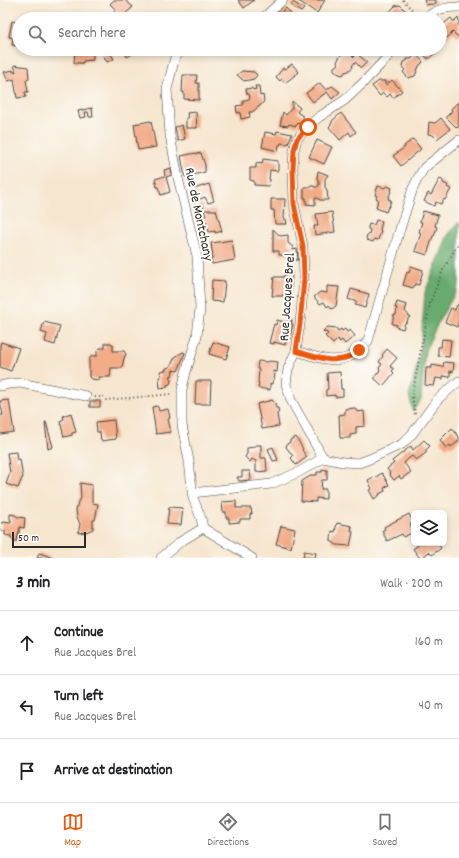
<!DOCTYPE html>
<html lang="en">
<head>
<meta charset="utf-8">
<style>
	body { margin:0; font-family:Dekko,sans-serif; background:#f2f2f2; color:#202124 }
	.controls { position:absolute; right:12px; bottom:12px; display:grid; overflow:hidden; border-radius:6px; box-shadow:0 2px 6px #0003 }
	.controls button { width:36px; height:36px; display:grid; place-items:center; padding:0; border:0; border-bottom:1px solid #e0e0e0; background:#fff; color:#202124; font:20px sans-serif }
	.scale { position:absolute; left:12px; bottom:10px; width:74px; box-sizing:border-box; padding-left:4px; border:2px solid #2b2b2b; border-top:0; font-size:11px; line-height:14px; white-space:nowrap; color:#2b2b2b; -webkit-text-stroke:3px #fdfcf7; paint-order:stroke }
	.stop { position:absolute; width:12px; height:12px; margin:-9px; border:3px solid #ea580c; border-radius:50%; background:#fff }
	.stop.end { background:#ea580c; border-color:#fff; box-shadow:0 1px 4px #0008 }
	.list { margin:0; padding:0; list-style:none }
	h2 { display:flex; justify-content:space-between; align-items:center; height:52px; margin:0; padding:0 16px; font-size:17px }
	h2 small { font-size:13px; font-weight:400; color:#757577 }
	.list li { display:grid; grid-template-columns:26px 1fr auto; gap:12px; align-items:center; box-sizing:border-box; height:64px; padding:0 16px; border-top:1px solid #e0e0e0 }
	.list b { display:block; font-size:15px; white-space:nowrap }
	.list p { margin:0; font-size:13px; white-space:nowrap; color:#757577 }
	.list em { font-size:13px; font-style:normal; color:#757577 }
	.icon { flex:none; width:22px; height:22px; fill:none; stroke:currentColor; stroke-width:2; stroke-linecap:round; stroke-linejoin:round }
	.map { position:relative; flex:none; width:459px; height:558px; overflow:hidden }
	.search { position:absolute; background:#fff; box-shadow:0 2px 6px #0003; left:12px; right:12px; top:12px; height:44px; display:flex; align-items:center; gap:10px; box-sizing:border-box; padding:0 14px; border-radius:22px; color:#757577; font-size:15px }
	.sheet { height:244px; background:#fff }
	nav { display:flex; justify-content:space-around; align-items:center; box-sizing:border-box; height:56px; border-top:1px solid #e0e0e0; background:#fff; font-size:11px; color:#757577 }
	nav a { display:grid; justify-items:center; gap:2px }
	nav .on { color:#ea580c }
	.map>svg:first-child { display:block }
</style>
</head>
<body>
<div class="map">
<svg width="459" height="558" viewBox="0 0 459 558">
	<rect width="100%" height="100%" fill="#fdfcf7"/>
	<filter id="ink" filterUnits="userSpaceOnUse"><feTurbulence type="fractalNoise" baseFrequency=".025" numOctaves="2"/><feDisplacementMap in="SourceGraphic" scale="8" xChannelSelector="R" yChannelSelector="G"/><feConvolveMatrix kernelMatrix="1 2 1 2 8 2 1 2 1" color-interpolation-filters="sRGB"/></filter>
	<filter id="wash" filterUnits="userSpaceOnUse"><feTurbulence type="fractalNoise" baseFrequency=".012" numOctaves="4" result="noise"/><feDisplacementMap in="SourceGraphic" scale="16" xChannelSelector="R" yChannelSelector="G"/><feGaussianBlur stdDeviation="0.9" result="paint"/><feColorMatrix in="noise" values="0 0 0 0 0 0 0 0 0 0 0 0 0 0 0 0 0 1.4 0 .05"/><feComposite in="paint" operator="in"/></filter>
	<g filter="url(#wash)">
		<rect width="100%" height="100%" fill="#f6e6cf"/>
		<polygon fill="#68ab6e" stroke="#4a6b4c" points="459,222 459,284 456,292 440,319 425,351 421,400 413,411 409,396 420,353 425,292 448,235"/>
		<g id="blocks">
			<g fill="#f2ac87">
				<polygon points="114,0 125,0 133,7 124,15 123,14 120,17 121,18 120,19 117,19 112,14 116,10 110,4"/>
				<polygon points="238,0 254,0 244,8"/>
				<polygon points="297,0 325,0 317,13"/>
				<polygon points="424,0 436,0 436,3 432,5 431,4 426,5"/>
				<polygon points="293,2 304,9 301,12 291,6"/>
				<polygon points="400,5 412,17 411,19 383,19 395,6"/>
				<polygon points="286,8 294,17 293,19 274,19"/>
				<polygon points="451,18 453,21 455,21 458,18 459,21 459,38 453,32 447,38 440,29 440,27"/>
				<polygon points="12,21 19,23 19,46 12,45 13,38 9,37"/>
				<polygon points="75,49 93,49 93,60 83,61 83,63 74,63"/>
				<polygon points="125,49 149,49 144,52 143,50 138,53 138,51 127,57 124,50"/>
				<polygon points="367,49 384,49 378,55 373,51 371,52"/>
				<polygon points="419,49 440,49 428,59"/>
				<polygon points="109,51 114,59 107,62 103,55"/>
				<polygon points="344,52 349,52 354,57 357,54 367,62 361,68 355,62 352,66 353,67 347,72 346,71 343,75 339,74 334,70 334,67 338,64 337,62 340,56"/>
				<polygon points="416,54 423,62 419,66 415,76 408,78 403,72 405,70 402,67 403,62 407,61 407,59 411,59"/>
				<polygon points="292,64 299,72 285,83 282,79 280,81 276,77 283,68 285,69"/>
				<polygon points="14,65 28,67 29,79 26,80 28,92 25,92 26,97 17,98 14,79 8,81 4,72 13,70 13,72 16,72"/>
				<polygon points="242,71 254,72 257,75 254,79 244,81 237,75"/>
				<polygon points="183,75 197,75 196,83 199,83 199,100 184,99 184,92 182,92"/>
				<polygon points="392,80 402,91 393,98 390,94 387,97 383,93 380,96 372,86 379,81 385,81 385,84 387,84"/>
				<polygon points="320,83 326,90 332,86 340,92 332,99 327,92 313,102 306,93"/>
				<polygon points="255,86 259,86 260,96 263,95 264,101 262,104 252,112 249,112 250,117 241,119 240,112 237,113 236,106 243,105 243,101 247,99 247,100 250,98 249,94 247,94 246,89 252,88 253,90 256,89"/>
				<polygon points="292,101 300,108 297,112 304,117 299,124 298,123 296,126 289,124 288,126 280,125 283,112 286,115 292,108"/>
				<polygon points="459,101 459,126 457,128 446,117 452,111 451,109"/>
				<polygon points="92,108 93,117 89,117 88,112 85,112 86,117 80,118 78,111"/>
				<polygon points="196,112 197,128 186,128 186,118 188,118 187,113"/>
				<polygon points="341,113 356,132 351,136 349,132 340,140 329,127 332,123 332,121"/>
				<polygon points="441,118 450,129 437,139 433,135 428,134 429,122 435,123"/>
				<polygon points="151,121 156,147 138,150 134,124"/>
				<polygon points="182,125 185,139 178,141 175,127"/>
				<polygon points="277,131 292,134 288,144 281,143 280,145 279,145 278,151 262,147 265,132 276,134"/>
				<polygon points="413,139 421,149 401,166 393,156 405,147 404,146"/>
				<polygon points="317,140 332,147 324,164 309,157"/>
				<polygon points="196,153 196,154 201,153 205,165 205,172 185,177 181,156"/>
				<polygon points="263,159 278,161 278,171 270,170 269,179 270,179 269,186 254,185 254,181 250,180 250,168 256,168 256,163 262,164"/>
				<polygon points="171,168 172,175 166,177 170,192 161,195 158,187 157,187 155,179 165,176 164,170"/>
				<polygon points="318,171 328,175 325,179 325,187 327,190 328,200 320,200 317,198 315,198 315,205 306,204 306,198 304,198 304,187 311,187 311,186 314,186 314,187 317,187 319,185 319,181 317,178"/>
				<polygon points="441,179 443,181 443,183 448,185 447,187 451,189 445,200 444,199 441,204 436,202 434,206 424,201 428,193 431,195 439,180"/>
				<polygon points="209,184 214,201 208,203 205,197 198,200 194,189"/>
				<polygon points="378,186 384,188 387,186 392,188 388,199 391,200 389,207 388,207 386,212 376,208 378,199 376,198 377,196 375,195"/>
				<polygon points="271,199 285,199 284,219 286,219 287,224 275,224 274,210 271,210"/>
				<polygon points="203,204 204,210 196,213 194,207"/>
				<polygon points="204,210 216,210 222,231 215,233 215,231 209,232 206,221 205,222 203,217 206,216"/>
				<polygon points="423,211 438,215 435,226 437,227 434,236 433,236 427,255 415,251 421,233 419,232 422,222 420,222"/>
				<polygon points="332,212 335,232 315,235 314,226 318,226 316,214"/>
				<polygon points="376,220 382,221 380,230 381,231 378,240 374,239 373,242 367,240 366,238 367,235 369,235 370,230 368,229 368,227 369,224 374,225"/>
				<polygon points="273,229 280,236 288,235 288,243 293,247 293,250 297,249 298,260 289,260 288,255 279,255 279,251 273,251"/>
				<polygon points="232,240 235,260 212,264 211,258 213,257 211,243"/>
				<polygon points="411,266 423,270 419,285 415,284 413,288 403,285 407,272 409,273"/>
				<polygon points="285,272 292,272 291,294 283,294 283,296 272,296 274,277 284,277"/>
				<polygon points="212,280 225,281 223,302 211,301"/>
				<polygon points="327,286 339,287 336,306 332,309 329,305 327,307 324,302 320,304 314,297 320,292 327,293"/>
				<polygon points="351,289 369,294 365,308 355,305 357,302 348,299"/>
				<polygon points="397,302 407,305 405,311 410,317 408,319 407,322 405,323 403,329 396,327 397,325 392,324 394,315 396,315 397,308 395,308"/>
				<polygon points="457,305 459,305 459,321 457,327 445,322 451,308 455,310"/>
				<polygon points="288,319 292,320 291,324 293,324 289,340 286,340 285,345 274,342 274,344 269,343 274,324 276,325 277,320 287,323"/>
				<polygon points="44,322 60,326 55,345 45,342 47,334 41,332"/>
				<polygon points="328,327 336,328 338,331 341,329 342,331 345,329 347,332 350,330 355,336 345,344 342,340 340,342 338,339 333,344 325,336 328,334 326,332 324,333 323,331"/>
				<polygon points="442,339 451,340 449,357 438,356 438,347 441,347"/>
				<polygon points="1,342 19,348 11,371 0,367 0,345"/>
				<polygon points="213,342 230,347 226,359 209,354"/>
				<polygon points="105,343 111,343 113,345 113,351 124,351 126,354 124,358 122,368 111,368 110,377 99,377 99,380 91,379 89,377 89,359 92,356 97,356 97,351 100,348 105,348"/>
				<polygon points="387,349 397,358 390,366 394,369 392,371 394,373 383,386 374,378 380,370 379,368 382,364 379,362 383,356 382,355"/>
				<polygon points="183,352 185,353 178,371 173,370 172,376 170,376 171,380 170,384 167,385 167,387 160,388 159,377 161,377 160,371 166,370 166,368 170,367 175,357"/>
				<polygon points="258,361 268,362 269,361 278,362 277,372 273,371 273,373 275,374 274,380 273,380 272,384 270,383 270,390 258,388 259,383 258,383 259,369 257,369"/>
				<polygon points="444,362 454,363 453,372 450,371 450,377 443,376 443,379 436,378 434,386 425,385 426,368 432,368 432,365 443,367"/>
				<polygon points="340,372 341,389 343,389 343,396 335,397 335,395 326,396 326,390 328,389 327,373"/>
				<polygon points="196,381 211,381 210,404 195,404"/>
				<polygon points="9,400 14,432 0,434 0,415 3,415 0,401"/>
				<polygon points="272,400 275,403 276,408 278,408 279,412 277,414 279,426 262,429 257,404"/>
				<rect x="90" y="401" width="10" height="6"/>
				<polygon points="157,406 158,407 159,411 168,409 170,418 168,419 171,432 156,434 152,407"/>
				<polygon points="355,408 357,412 364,411 365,426 356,427 356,434 350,435 350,438 340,438 339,415 345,414 345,409"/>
				<polygon points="71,413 76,432 72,433 72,435 64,437 60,421 64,419 63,416"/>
				<polygon points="114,420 116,439 101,441 100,432 97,432 96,422"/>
				<polygon points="45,422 46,422 53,447 48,449"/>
				<polygon points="452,428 459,437 459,441 451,447 450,445 446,448 440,440"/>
				<polygon points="296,437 303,449 302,450 307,457 296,465 291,458 293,456 286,447 287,444 290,442 290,440"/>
				<polygon points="424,440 430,446 426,450 426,453 416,460 412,456 408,459 404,463 411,472 401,479 399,476 394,480 389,474 390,473 387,469 394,463 392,461 411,446 413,450"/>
				<polygon points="255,445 261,445 261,458 266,458 267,471 256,472 256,461 252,459 250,462 245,457 247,454 247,448 255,447"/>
				<polygon points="273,447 278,460 273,461 268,449"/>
				<polygon points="16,452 17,460 20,459 23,478 22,478 18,488 6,484 10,473 7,453"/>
				<polygon points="322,469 327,470 327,480 322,480 321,489 326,489 326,499 316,498 316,502 301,501 302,481 312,475 317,475 317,472 322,472"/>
				<polygon points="242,471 250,471 251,480 239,481 237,477 242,477"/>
				<polygon points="382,473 389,485 384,488 385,491 379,494 380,495 374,499 369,490 372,489 368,480 374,477 375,478 377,477 377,476"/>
				<polygon points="80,483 92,485 92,503 98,504 95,520 93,520 93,529 86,532 78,533 80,524 77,517 76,510 78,502 81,498"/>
				<polygon points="236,501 236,508 251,508 252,514 250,514 250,519 240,519 240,522 229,523 229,518 226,518 226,512 223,512 222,502"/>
				<polygon points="169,507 183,508 181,525 167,524"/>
				<polygon points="10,514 15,515 18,517 25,518 24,528 20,527 17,541 13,541 11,538 11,536 5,535 5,531 1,530 2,522 11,523 11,520 10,520"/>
				<polygon points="409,514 413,522 410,524 414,532 403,537 402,534 387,541 382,531 385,529 384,527"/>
				<polygon points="337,523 352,526 351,531 353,532 350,546 337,545 331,541 331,539 332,531 335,532"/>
				<polygon points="281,526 295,529 291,548 276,544"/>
				<polygon points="421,543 437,543 441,548 432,555 429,552 422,558 420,558 413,549"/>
				<polygon points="304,551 316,553 315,558 303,558"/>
				<polygon points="39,553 53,558 37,558"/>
			</g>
		</g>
	</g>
	<g filter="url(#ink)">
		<use href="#blocks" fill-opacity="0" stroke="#494744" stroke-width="1"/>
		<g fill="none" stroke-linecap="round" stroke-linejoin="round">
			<defs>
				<g id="street">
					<polyline points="262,19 283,0"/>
					<path d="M 423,19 C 436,10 443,7 459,7"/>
					<polyline points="183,49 175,57 167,89 170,135 178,178 197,256 200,308 197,336 186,372 182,389 182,425 189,461 193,498 201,518 203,528"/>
					<path d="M 296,351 C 313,356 332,364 349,357 C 356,354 362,347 368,341 L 400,229 L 413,188 L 418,178 L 424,168 L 459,140"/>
					<polyline points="0,386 9,384 20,383 86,396"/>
					<polyline points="323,458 291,400 286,384 288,369 296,351 300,324 304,279 303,246 294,204 293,168 294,150 297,139 307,127 319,117 345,100 362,84 395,49"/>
					<polyline points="192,493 271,484 299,472 323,458 343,462 359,463 372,458 402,444 412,434 438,399 459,381"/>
					<polyline points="203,528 252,558"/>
					<polyline points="161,558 180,542 203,528"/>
				</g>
			</defs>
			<use href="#street" stroke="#494744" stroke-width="10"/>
			<g stroke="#494744" stroke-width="2" stroke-dasharray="1 3" stroke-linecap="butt">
				<polyline points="403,0 416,14"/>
				<polyline points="95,397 104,397 106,400 173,394"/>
				<polyline points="415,414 412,396 430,303 443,270 459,242"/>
			</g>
			<use href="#street" stroke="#fff" stroke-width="9"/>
		</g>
	</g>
	<g fill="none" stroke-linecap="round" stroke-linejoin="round" filter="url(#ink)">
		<path stroke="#ea580c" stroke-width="5" d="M 308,127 L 297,139 L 294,150 L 293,168 L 294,204 L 303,246 L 304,279 L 300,324 L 296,351 C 313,356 331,364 349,357 C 352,356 356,353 359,350"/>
	</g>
	<g text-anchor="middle" stroke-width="4" stroke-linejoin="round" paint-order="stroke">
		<g font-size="14" fill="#2b2b2b" stroke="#fdfcf7">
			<text transform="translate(200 214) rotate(78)" y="5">Rue de Montchany</text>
			<text transform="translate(286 297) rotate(-86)" y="5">Rue Jacques Brel</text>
		</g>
	</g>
</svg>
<div class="controls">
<button><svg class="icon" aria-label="layers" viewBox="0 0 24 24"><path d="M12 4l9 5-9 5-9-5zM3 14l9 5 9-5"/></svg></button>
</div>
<div class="scale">50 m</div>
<div class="stop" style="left:308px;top:127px"></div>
<div class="stop end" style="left:359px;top:350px"></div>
<div class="search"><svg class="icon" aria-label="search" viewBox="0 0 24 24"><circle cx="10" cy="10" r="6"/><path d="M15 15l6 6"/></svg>Search here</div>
</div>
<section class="sheet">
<h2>3 min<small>Walk · 200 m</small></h2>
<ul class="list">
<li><svg class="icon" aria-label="ahead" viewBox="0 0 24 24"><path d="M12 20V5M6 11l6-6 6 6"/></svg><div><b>Continue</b><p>Rue Jacques Brel</p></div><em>160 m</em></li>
<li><svg class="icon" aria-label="left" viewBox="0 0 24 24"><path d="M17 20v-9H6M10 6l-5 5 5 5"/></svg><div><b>Turn left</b><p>Rue Jacques Brel</p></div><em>40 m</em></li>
<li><svg class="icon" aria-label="arrive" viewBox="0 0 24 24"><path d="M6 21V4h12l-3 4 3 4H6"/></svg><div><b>Arrive at destination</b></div></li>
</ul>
</section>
<nav>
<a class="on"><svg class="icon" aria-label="map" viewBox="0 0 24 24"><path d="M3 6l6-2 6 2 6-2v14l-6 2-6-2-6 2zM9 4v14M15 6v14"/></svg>Map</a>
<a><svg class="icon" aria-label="directions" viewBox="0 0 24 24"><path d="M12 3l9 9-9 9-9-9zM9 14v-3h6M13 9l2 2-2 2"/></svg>Directions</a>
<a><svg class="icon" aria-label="saved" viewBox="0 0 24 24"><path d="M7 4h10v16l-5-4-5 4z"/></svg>Saved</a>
</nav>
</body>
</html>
